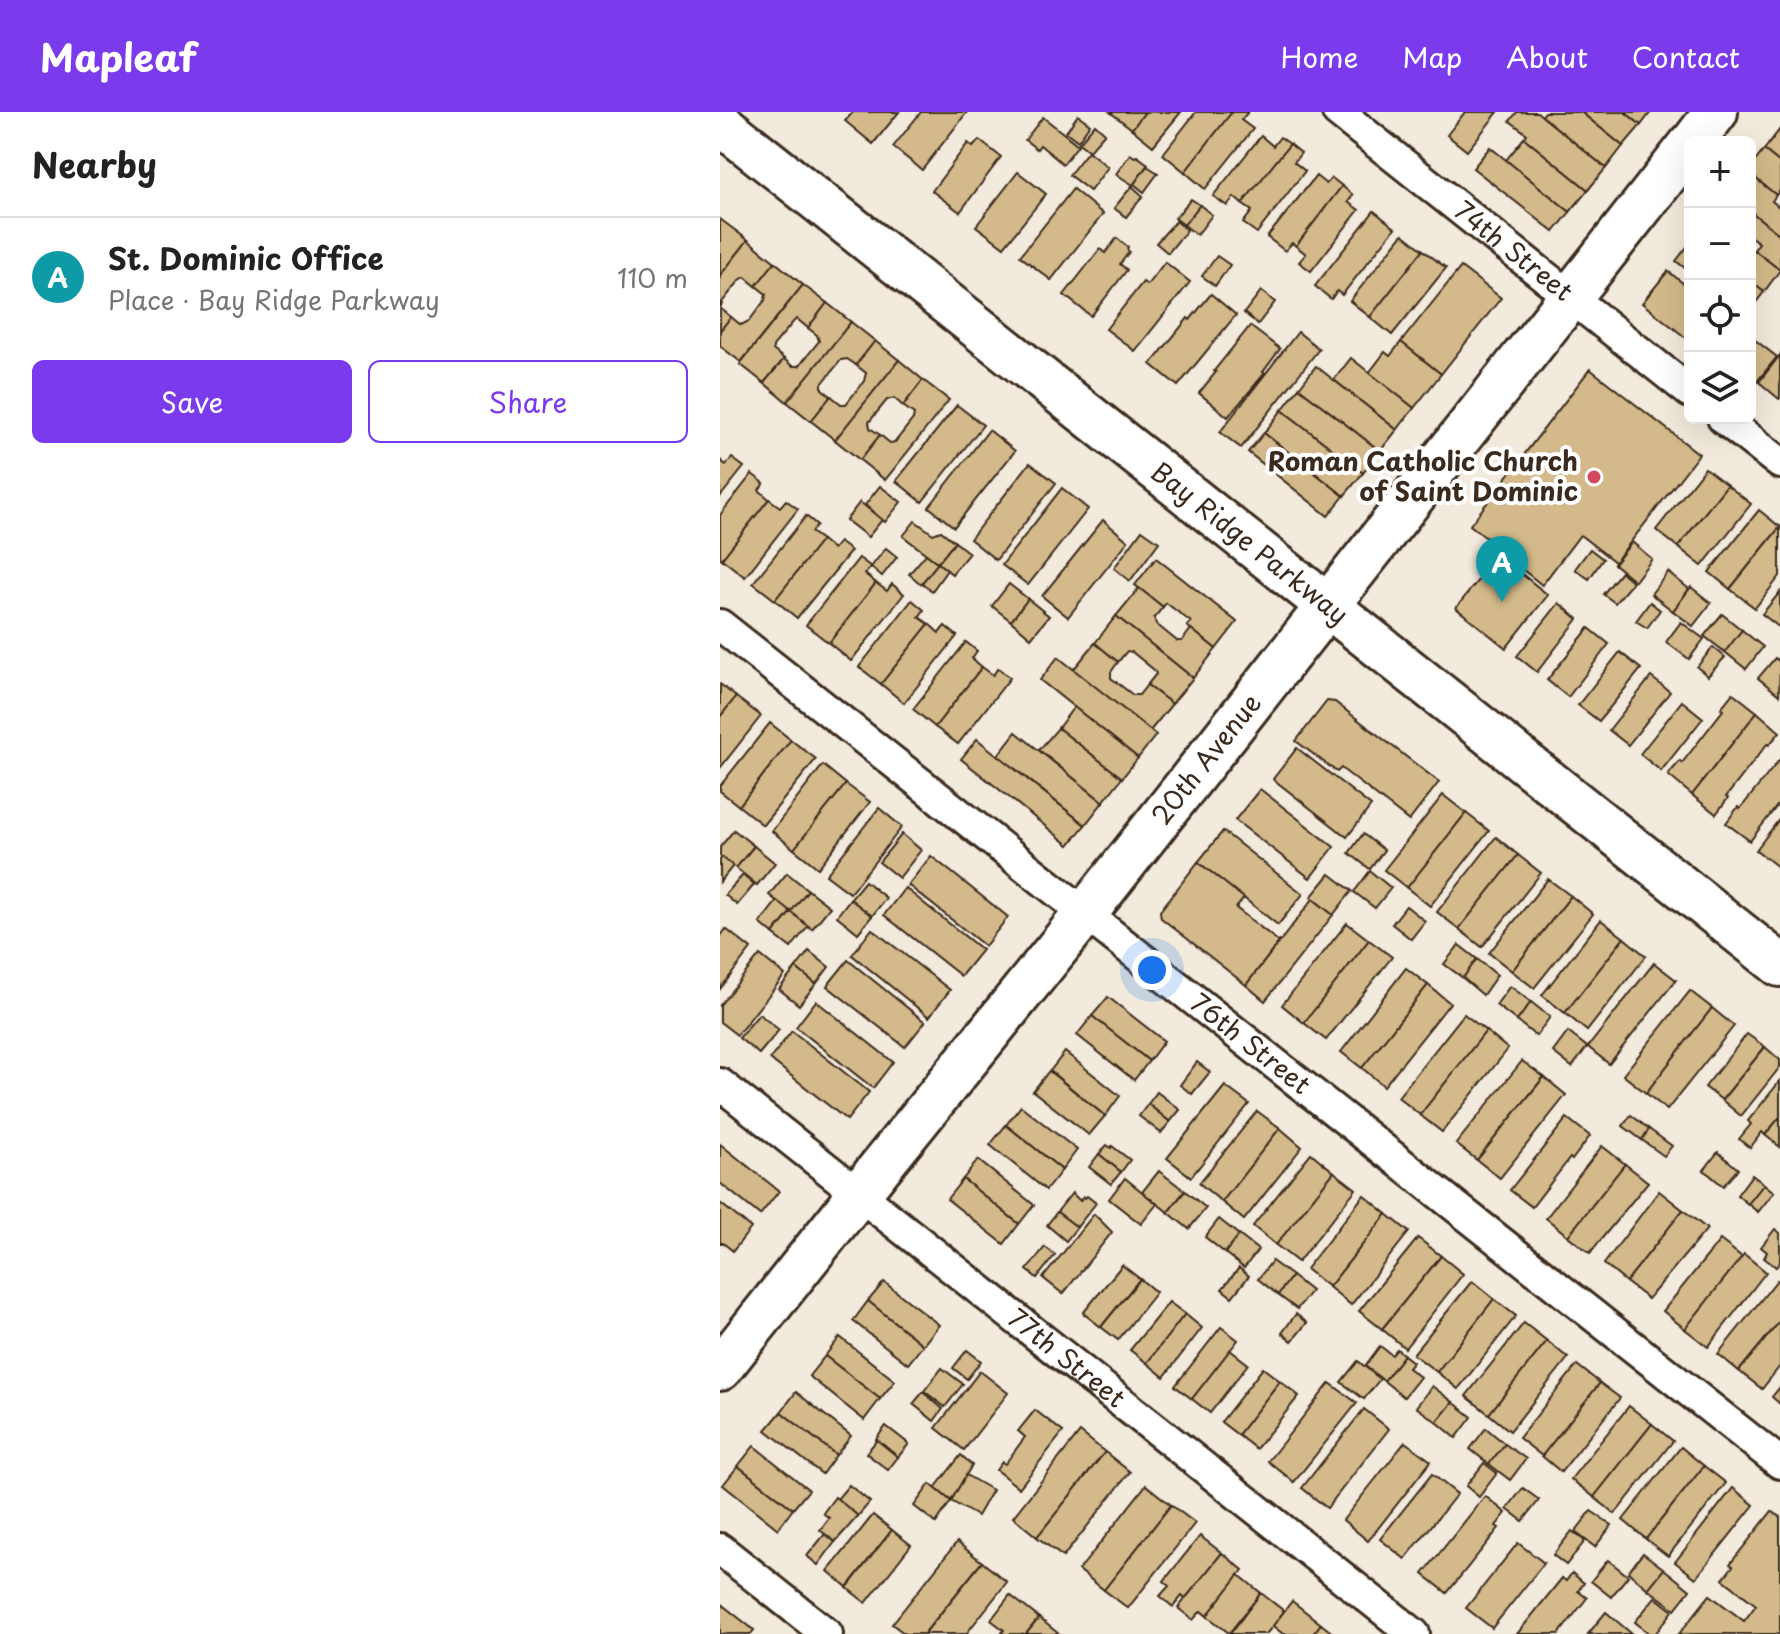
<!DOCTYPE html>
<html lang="en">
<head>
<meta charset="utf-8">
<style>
	body { margin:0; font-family:"Playpen Sans",sans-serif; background:#f2f2f2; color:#222 }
	.controls { position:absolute; right:24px; top:24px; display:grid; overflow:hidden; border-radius:12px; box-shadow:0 8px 32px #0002 }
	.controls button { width:72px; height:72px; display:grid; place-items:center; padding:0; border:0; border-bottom:2px solid #e0e0e0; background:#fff; color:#222; font:40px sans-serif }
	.you { position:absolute; left:432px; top:858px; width:28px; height:28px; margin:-20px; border:6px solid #fff; border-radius:50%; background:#1a73e8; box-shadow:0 0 0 12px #1a73e833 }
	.badge { display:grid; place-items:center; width:52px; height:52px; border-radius:50%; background:#7c3aed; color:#fff; font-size:26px; font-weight:700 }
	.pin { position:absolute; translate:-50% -66px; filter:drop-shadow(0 2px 4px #0008) }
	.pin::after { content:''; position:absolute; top:42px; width:28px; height:24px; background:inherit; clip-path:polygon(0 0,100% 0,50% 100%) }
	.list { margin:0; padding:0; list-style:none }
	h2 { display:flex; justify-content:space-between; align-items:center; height:104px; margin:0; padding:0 32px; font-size:34px }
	h2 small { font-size:26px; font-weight:400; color:#767676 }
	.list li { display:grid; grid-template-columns:52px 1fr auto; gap:24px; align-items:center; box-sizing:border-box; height:120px; padding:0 32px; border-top:2px solid #e0e0e0 }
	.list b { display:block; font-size:30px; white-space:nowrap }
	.list p { margin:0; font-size:26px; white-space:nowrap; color:#767676 }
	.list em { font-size:26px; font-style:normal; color:#767676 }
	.actions { display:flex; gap:16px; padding:24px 32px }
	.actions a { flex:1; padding:18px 0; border:2px solid #7c3aed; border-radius:12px; text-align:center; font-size:28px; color:#7c3aed }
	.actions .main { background:#7c3aed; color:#fff }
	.icon { flex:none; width:44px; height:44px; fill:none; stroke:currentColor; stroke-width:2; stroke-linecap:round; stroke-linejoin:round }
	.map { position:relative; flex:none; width:1060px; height:1522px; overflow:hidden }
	header { display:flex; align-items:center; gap:48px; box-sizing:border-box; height:112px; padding:0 40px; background:#7c3aed; color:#fff }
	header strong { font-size:38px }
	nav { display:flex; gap:44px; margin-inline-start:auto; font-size:28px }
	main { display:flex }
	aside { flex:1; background:#fff }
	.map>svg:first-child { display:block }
</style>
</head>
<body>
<header>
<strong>Mapleaf</strong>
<nav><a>Home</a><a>Map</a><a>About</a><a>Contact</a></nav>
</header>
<main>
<aside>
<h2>Nearby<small></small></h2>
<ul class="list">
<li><span class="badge" style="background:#0f9aa8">A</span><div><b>St. Dominic Office</b><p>Place · Bay Ridge Parkway</p></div><em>110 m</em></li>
</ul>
<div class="actions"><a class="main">Save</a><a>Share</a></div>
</aside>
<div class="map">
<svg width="1060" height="1522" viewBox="0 0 1060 1522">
	<rect width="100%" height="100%" fill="#f2eadc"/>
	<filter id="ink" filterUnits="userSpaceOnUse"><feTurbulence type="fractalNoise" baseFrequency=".0125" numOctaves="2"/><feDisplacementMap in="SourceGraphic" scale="16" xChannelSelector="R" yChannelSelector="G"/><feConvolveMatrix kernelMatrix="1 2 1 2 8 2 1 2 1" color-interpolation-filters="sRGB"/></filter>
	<g filter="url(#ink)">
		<g fill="#d4ba8a" stroke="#3b2a1e" stroke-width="2">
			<polygon points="133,0 179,0 153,32 125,9"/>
			<polygon points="201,0 247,0 202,58 173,35"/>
			<polygon points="390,0 425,0 412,17"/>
			<polygon points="425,0 461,0 433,34 412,17"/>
			<polygon points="476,0 512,0 465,60 443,42"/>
			<polygon points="512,0 528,0 521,8 533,17 485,77 465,60"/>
			<polygon points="745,0 778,0 747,39 727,23"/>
			<polygon points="797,0 817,0 886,56 868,78 804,26 807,22 790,9"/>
			<polygon points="825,0 861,0 903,34 886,56 822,4"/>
			<polygon points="861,0 905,0 921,13 903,34"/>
			<polygon points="905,0 931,0 921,13"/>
			<polygon points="358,3 370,12 358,29 346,20"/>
			<polygon points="323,5 358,33 343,52 320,33 317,37 305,28"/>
			<polygon points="375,12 385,21 369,39 359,31"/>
			<polygon points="1060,17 1060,51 1044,38"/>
			<polygon points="541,24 553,34 560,25 570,32 522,92 514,85 507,94 493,84"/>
			<polygon points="804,26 868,78 850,100 786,48"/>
			<polygon points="259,28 281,45 240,100 212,79 248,31 253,35"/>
			<polygon points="570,32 581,41 574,50 585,59 537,121 523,111 532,99 522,92"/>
			<polygon points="770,35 850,100 834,120 753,56"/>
			<polygon points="1044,38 1060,51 1060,78 1056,83 1030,62 1030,56"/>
			<polygon points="368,39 388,55 370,79 349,63"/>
			<polygon points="410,42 415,45 417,44 428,52 413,73 396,62"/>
			<polygon points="427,54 438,61 424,80 414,72"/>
			<polygon points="298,60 326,82 284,135 256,114"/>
			<polygon points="1030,62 1056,83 1052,89 1060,96 1060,123 1030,99"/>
			<polygon points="596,64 606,72 612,66 622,74 576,134 572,131 565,139 547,125"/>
			<polygon points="412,74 423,84 406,105 394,96"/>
			<polygon points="622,74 633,83 628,90 639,98 591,159 579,150 586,142 576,134"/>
			<polygon points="353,77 383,102 331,168 300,144"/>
			<polygon points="471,87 480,93 464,113 455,106"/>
			<polygon points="480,93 492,103 477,123 464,113"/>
			<polygon points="654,99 675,116 622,183 617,179 611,187 595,174"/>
			<polygon points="1030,99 1060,123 1060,158 1034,138 1039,131 1030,124"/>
			<polygon points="0,107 28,128 0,164"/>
			<polygon points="456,109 467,118 448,141 436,131"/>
			<polygon points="683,122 703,138 650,205 630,189"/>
			<polygon points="397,126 408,135 407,137 409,140 400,152 407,158 371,204 344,183 380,137 385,141"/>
			<polygon points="28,128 55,150 36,174 25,165 20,168 3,189 0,196 11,205 0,219 0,164"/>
			<polygon points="970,131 970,160 956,149"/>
			<polygon points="703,138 726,156 672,223 650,205"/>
			<polygon points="1034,138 1060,158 1044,180 1030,169 1030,143"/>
			<polygon points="497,144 510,153 495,174 482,164"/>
			<polygon points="55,150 83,173 21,250 0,234 0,219 11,205 21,213 29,209 45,188 46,182 36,174"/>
			<polygon points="445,150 470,170 415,239 386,217 423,170 427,173"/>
			<polygon points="741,155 781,186 721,262 681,230"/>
			<polygon points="948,159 970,177 970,229 922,191"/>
			<polygon points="1030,169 1044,180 1030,198"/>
			<polygon points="83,173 107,191 88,216 77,207 74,209 53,234 53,238 64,247 44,271 20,252"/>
			<polygon points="541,179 555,190 538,212 524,201"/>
			<polygon points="491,182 516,203 458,274 431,252 468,206 470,208"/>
			<polygon points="107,191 131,210 67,290 44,271 64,247 72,254 79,254 99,229 97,223 88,216"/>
			<polygon points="131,210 155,229 136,253 127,247 121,248 102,272 102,277 111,284 91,309 67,290"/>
			<polygon points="530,214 560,237 543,260 545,261 508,305 479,281 496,260 494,259"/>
			<polygon points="578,220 599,237 521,336 500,320"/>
			<polygon points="1030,224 1057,245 1031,277 1030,277"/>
			<polygon points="155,229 179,248 115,328 91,309 111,284 121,292 126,292 144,269 146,261 136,253"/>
			<polygon points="681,230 721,262 694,296 649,261 665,240 670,244"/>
			<polygon points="1060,243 1060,286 1059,287 1039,270"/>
			<polygon points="631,246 694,296 677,318 614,268"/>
			<polygon points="179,248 203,268 183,294 174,286 167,288 149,310 150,316 160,323 140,348 115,328"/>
			<polygon points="596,254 677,318 660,339 579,276"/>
			<polygon points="870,257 979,342 895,450 860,423 822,473 788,446 789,444 750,413"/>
			<polygon points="203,268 229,288 165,368 140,348 160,323 170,331 175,330 193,307 194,302 183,294"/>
			<polygon points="579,276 660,339 643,361 562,298"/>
			<polygon points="237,293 263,313 202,390 176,369"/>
			<polygon points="562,298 643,361 624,384 544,321"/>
			<polygon points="269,318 295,339 234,415 209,395"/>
			<polygon points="544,321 624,384 608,404 528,340"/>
			<polygon points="12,346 24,355 0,385 0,348 6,353"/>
			<polygon points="310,351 336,371 276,448 250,427"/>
			<polygon points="985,356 1007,373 958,435 936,418"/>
			<polygon points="32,362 44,371 39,378 49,387 2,447 0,445 0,403"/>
			<polygon points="1007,373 1031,392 982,454 958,435"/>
			<polygon points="160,374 181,390 165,410 145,393"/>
			<polygon points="342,376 368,397 308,473 282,453"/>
			<polygon points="49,387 60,395 66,388 78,397 25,465 2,447"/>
			<polygon points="140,390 162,408 148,425 126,408"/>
			<polygon points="1039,398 1060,415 1010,477 989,460"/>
			<polygon points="86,404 97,413 91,420 102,428 55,488 33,471"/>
			<polygon points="383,408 408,429 348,505 322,484"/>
			<polygon points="195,409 213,422 221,419 235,430 218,451 183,424"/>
			<polygon points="1060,415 1060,464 1035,496 1010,477"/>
			<polygon points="422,418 439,430 410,469 394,456"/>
			<polygon points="102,428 113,437 119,430 131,439 77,506 55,488"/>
			<polygon points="235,430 249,441 232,462 218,451"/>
			<polygon points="912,430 932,447 915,469 894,452"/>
			<polygon points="166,436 177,445 162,464 151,455"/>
			<polygon points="870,437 883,447 869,467 855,457"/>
			<polygon points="206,442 218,451 201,472 189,462"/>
			<polygon points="778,443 828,483 786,536 736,496"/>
			<polygon points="139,446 151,455 145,462 156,471 109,531 86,513"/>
			<polygon points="436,446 517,510 496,537 467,514 471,510 446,491 443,495 415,473"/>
			<polygon points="218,451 227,458 212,479 202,471"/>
			<polygon points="901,460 913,470 895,491 883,482"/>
			<polygon points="948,460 969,477 953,499 931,482"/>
			<polygon points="156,471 167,479 172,472 184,482 131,549 109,531"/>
			<polygon points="289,472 308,487 291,509 272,494"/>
			<polygon points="971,475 991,491 973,514 953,499"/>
			<polygon points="419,476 443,495 434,506 436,512 457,529 462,529 471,517 496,537 473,566 396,504"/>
			<polygon points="1060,480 1060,516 1042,502"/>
			<polygon points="308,487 329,504 311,526 291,509"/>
			<polygon points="192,488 204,498 199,505 209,512 161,572 139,555"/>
			<polygon points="930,490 940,498 927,516 916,509"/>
			<polygon points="839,491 858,507 817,560 797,544"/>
			<polygon points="1002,502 1022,518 1005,540 984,524"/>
			<polygon points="396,504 473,566 452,592 427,573 436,562 434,558 412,540 407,539 398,550 375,531"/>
			<polygon points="961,510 984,527 969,547 946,530"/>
			<polygon points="209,512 219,521 225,514 237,524 184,591 161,572"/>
			<polygon points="869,516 889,532 848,585 827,568"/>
			<polygon points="1022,518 1043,535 1026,557 1005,540"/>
			<polygon points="246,530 257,539 252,546 262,555 215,615 193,597"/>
			<polygon points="375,531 398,550 391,560 391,566 413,583 419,583 427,573 452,592 430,619 353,558"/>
			<polygon points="993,535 1005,545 988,564 977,555"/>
			<polygon points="900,540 921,557 879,609 858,593"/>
			<polygon points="338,545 436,623 418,646 320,568"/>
			<polygon points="1055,546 1060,550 1059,583 1038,566"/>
			<polygon points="262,555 273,563 278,556 290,566 238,632 215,615"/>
			<polygon points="931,565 950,580 908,633 889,618"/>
			<polygon points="0,572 16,585 0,605"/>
			<polygon points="1013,581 1037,600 972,683 948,663 960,649 962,651 1003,598 1001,596"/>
			<polygon points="16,585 41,604 0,656 0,605"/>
			<polygon points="607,589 615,590 719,670 689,709 621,656 617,660 576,629"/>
			<polygon points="962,589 983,606 941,659 920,642"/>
			<polygon points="354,595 418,646 402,666 338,616"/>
			<polygon points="1037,600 1060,620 1049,633 1047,632 1006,685 1008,686 996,702 972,683"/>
			<polygon points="50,611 71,628 19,694 0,679 0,674"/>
			<polygon points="338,616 402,666 383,690 319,638"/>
			<polygon points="296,620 383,690 365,713 278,643"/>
			<polygon points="257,627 365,713 349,733 241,647"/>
			<polygon points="71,628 96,647 43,713 19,694"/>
			<polygon points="577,636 651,694 627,725 553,667"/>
			<polygon points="1060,647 1060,690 1030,729 1006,711 1018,695 1020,697"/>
			<polygon points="103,653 126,672 74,737 52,719"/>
			<polygon points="126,672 150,690 98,756 74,737"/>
			<polygon points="540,677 614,735 590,766 515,708"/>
			<polygon points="723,683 746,701 687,776 664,758"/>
			<polygon points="159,696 182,715 130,781 106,763"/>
			<polygon points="746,701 769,719 710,794 687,776"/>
			<polygon points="1060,706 1060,753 1058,755 1036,738"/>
			<polygon points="14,718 34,734 16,756 0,744 0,735"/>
			<polygon points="503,719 583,782 558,813 478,750"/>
			<polygon points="182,722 201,738 179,766 159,750"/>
			<polygon points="643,722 664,738 650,757 629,741"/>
			<polygon points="776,725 798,743 739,817 717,800"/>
			<polygon points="34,734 55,751 37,773 16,756"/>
			<polygon points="798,743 821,761 762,835 739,817"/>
			<polygon points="211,744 288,805 265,834 188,773"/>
			<polygon points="2,745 13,754 0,770 0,748"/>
			<polygon points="478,750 524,786 516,796 559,830 526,873 441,806 440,799"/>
			<polygon points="650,759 671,776 655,796 634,780"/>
			<polygon points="67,761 88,778 71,800 49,783"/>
			<polygon points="610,762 632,779 613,803 591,785"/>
			<polygon points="23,763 34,773 17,793 5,783"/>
			<polygon points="828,767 851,784 792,859 769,841"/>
			<polygon points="145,769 166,786 152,804 130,787"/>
			<polygon points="185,776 262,838 241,864 164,803"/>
			<polygon points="88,778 110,795 92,817 71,800"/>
			<polygon points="851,784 873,802 814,876 792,859"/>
			<polygon points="130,787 152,804 138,821 117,804"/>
			<polygon points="593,787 613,803 545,889 526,873"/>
			<polygon points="57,789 71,800 53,822 40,811"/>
			<polygon points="686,794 705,809 691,827 672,812"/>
			<polygon points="71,800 88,814 71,836 53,822"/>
			<polygon points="881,808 904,826 845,901 822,883"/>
			<polygon points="627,811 649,828 584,911 562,893"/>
			<polygon points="6,817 31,837 0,877 0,825"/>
			<polygon points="152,817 230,878 209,905 132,843"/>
			<polygon points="904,826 926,844 867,919 845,901"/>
			<polygon points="649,828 672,845 606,928 584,911"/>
			<polygon points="739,833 757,847 743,866 724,852"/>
			<polygon points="89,839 109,855 96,872 76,856"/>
			<polygon points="40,843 65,863 17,923 0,910 0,893"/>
			<polygon points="757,847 777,863 763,883 743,866"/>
			<polygon points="128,848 205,910 185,935 107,874"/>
			<polygon points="934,851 956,868 889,952 868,935"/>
			<polygon points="76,856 96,872 79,893 59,877"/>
			<polygon points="686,856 708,873 642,956 621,940"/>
			<polygon points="708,873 730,891 664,974 642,956"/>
			<polygon points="790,874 811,890 797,909 776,893"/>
			<polygon points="970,879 992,896 926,981 903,963"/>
			<polygon points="388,885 444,929 429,949 372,904"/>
			<polygon points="96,889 173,950 153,976 76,915"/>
			<polygon points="811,890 830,905 816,924 797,909"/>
			<polygon points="992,896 1014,914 947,998 926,981"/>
			<polygon points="39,902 59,918 39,942 19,926"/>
			<polygon points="744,902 766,919 700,1003 678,985"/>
			<polygon points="372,904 429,949 414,968 357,923"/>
			<polygon points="72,919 149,980 127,1008 50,947"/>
			<polygon points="766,919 788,937 722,1020 700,1003"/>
			<polygon points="848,920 867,935 852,955 833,940"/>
			<polygon points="1027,922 1045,935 1002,988 985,975"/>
			<polygon points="1045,935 1060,948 1060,955 1021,1004 1002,988"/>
			<polygon points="345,940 400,984 385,1004 330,959"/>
			<polygon points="802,949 824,965 757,1048 736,1032"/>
			<polygon points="477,950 490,960 472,982 460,973"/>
			<polygon points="329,959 385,1004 369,1023 313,979"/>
			<polygon points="824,965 846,983 780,1066 757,1048"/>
			<polygon points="1060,969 1060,1005 1045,1023 1042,1020 1030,1036 1019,1027 1031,1012 1028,1009"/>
			<polygon points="505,974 529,992 471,1065 447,1046"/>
			<polygon points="437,980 460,998 450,1010 428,992"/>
			<polygon points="428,992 450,1010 441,1021 419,1004"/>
			<polygon points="301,994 357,1038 342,1058 286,1013"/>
			<polygon points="537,999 560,1016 502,1090 479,1071"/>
			<polygon points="911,1003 929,1017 922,1028 903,1014"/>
			<polygon points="1060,1005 1060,1035 1045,1023"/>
			<polygon points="847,1006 870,1024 852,1048 850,1046 812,1095 790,1078"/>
			<polygon points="286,1013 342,1058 326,1078 270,1033"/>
			<polygon points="560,1016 582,1035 524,1108 502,1090"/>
			<polygon points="929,1017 952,1034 944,1044 922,1028"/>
			<polygon points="0,1032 59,1079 40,1103 0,1071"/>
			<polygon points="387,1033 391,1036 392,1034 410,1048 401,1060 379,1042"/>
			<polygon points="882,1034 905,1052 848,1124 826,1106"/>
			<polygon points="998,1040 1018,1057 1003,1074 984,1058"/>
			<polygon points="591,1041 614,1060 556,1133 533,1114"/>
			<polygon points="379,1042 401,1060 391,1072 369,1055"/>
			<polygon points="258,1048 314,1093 299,1112 243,1067"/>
			<polygon points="905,1052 928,1070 870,1141 848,1124"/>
			<polygon points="439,1059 465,1079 448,1100 422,1080"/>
			<polygon points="614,1060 636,1077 578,1150 556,1133"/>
			<polygon points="1032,1063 1044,1072 1028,1092 1017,1083"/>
			<polygon points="405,1066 437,1092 421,1112 389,1087"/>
			<polygon points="243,1067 299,1112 284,1132 227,1087"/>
			<polygon points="1044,1072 1054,1080 1038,1100 1028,1092"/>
			<polygon points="465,1079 486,1096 469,1117 448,1100"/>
			<polygon points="939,1079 963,1098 906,1170 884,1152"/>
			<polygon points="352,1081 360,1089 363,1084 365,1086 367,1084 376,1091 357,1115 337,1100"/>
			<polygon points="644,1083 667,1102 609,1175 586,1157"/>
			<polygon points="0,1091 31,1116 13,1139 3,1131 0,1131"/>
			<polygon points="963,1098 987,1117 928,1187 906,1170"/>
			<polygon points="337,1100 357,1115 346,1129 327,1113"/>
			<polygon points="374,1102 392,1120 343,1182 323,1166"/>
			<polygon points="667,1102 689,1120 631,1193 609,1175"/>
			<polygon points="499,1107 519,1123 505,1141 485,1125"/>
			<polygon points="1055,1117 1060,1121 1060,1150 1056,1155 1044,1146 1047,1140 1041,1135"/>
			<polygon points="519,1123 538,1138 524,1156 505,1141"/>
			<polygon points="698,1126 721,1144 662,1217 639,1199"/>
			<polygon points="1000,1128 1022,1145 965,1217 943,1199"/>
			<polygon points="325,1135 335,1143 317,1166 307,1158"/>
			<polygon points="1024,1142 1046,1160 988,1235 965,1217"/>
			<polygon points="721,1144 743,1162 685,1236 662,1217"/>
			<polygon points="552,1149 572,1164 558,1183 538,1167"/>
			<polygon points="402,1153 420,1167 381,1215 363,1201"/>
			<polygon points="519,1156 529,1164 512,1185 502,1177"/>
			<polygon points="572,1164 591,1179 577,1197 558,1183"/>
			<polygon points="420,1167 436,1180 398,1228 381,1215"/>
			<polygon points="1057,1168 1060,1171 1060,1209 1019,1259 998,1242"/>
			<polygon points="752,1169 774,1187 717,1260 693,1242"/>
			<polygon points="164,1170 219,1213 203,1233 148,1189"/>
			<polygon points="774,1187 796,1204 738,1277 717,1260"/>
			<polygon points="148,1189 203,1233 188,1252 133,1209"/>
			<polygon points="449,1190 465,1202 427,1251 410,1238"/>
			<polygon points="465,1202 482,1216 444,1265 427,1251"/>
			<polygon points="576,1202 587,1211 572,1229 562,1221"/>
			<polygon points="1060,1209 1060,1254 1042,1277 1019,1259"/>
			<polygon points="804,1211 827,1229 769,1302 746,1284"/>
			<polygon points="501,1215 518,1228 472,1287 455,1274"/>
			<polygon points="120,1225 175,1269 160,1287 105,1244"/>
			<polygon points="827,1229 848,1246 790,1319 769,1302"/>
			<polygon points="660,1234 672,1243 677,1237 684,1243 664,1269 645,1254"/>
			<polygon points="247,1238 261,1249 247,1267 233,1256"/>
			<polygon points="510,1238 528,1252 490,1301 472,1287"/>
			<polygon points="684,1243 693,1250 688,1256 700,1265 684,1285 664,1269"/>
			<polygon points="105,1244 160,1287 144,1308 89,1264"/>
			<polygon points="638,1249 660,1267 644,1287 621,1270"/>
			<polygon points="857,1253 880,1271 822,1344 799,1326"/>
			<polygon points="222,1256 243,1272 225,1295 204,1279"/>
			<polygon points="543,1256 560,1269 518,1323 501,1310"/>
			<polygon points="260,1259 288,1281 244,1338 216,1316"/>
			<polygon points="560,1269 579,1284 536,1337 518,1323"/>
			<polygon points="610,1271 637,1291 574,1370 548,1349"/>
			<polygon points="880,1271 900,1286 841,1360 822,1344"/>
			<polygon points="712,1274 733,1290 717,1310 696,1295"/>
			<polygon points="1060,1275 1060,1292 1052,1285"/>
			<polygon points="76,1280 131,1324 116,1343 61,1300"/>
			<polygon points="203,1280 223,1297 214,1309 193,1292"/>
			<polygon points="733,1290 752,1305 736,1326 717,1310"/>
			<polygon points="909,1294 932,1312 874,1385 851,1367"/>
			<polygon points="644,1297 669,1317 607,1396 582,1376"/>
			<polygon points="315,1298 343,1320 299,1376 276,1358 282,1350 285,1352 305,1325 298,1319"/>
			<polygon points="61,1300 116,1343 102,1362 46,1318"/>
			<polygon points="932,1312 953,1329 895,1402 874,1385"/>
			<polygon points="166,1314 189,1332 178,1345 156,1327"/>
			<polygon points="766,1316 785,1332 769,1352 750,1337"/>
			<polygon points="360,1320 385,1340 317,1425 293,1405"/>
			<polygon points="157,1328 178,1345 168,1358 146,1341"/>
			<polygon points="685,1330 711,1349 648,1429 623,1408"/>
			<polygon points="785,1332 806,1347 790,1368 769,1352"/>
			<polygon points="34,1334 89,1378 73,1397 18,1354"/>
			<polygon points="961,1335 984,1354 926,1427 903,1408"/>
			<polygon points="385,1340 410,1360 343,1445 317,1425"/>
			<polygon points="241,1343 252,1353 231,1389 215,1376"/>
			<polygon points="764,1351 777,1361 759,1385 746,1374"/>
			<polygon points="18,1354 73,1397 58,1417 3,1373"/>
			<polygon points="984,1354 1006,1371 948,1444 926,1427"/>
			<polygon points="712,1362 737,1382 685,1447 660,1427"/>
			<polygon points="246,1363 272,1378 257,1404 231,1389"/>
			<polygon points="210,1372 231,1389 216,1411 194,1394"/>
			<polygon points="129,1373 150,1390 138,1404 117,1387"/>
			<polygon points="426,1373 451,1393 384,1478 359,1458"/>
			<polygon points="803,1376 819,1388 803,1409 787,1397"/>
			<polygon points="1013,1376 1034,1393 976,1466 955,1450"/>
			<polygon points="765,1384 786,1401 776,1414 779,1416 727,1481 703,1462"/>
			<polygon points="115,1385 138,1404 115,1430 100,1418 109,1406 103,1401"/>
			<polygon points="451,1393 475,1411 408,1496 384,1478"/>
			<polygon points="871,1399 892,1413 875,1435 855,1420"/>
			<polygon points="1052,1399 1060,1405 1060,1522 959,1522 990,1483 1024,1509 1036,1493 1003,1467 1013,1454 1010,1452"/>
			<polygon points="153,1403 172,1418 127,1475 108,1459"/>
			<polygon points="172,1418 191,1433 146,1491 127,1476"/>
			<polygon points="852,1419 865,1429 846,1453 833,1443"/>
			<polygon points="105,1422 115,1430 98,1453 87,1444"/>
			<polygon points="480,1424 502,1441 465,1487 462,1484 453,1495 440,1484 449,1474 444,1469"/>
			<polygon points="237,1430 262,1450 204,1522 185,1522 172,1512"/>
			<polygon points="798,1431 824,1451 772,1516 746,1496"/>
			<polygon points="502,1441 523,1458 487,1504 481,1499 473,1508 458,1496"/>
			<polygon points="923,1441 944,1457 928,1477 908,1460"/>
			<polygon points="888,1448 908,1464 891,1485 871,1469"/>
			<polygon points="262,1450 287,1470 246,1522 204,1522"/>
			<polygon points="944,1457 970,1478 955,1497 928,1477"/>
			<polygon points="852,1461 864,1471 858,1479 867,1486 839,1522 797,1522 842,1466 846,1469"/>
			<polygon points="519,1463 541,1481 509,1521 487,1504"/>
			<polygon points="541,1481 564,1499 553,1514 546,1522 510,1522"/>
			<polygon points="290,1483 319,1506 306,1522 281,1522 284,1518 271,1508"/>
			<polygon points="935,1485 953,1499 935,1522 930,1522 915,1510"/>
			<polygon points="572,1489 601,1512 593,1522 563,1522 553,1514"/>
			<polygon points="0,1491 34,1518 31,1522 0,1522"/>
			<polygon points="886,1500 912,1522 868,1522"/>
			<polygon points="319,1506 339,1522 306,1522"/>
			<polygon points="601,1512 614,1522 593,1522"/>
		</g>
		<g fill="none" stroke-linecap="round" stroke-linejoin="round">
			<defs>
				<g id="street">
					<path id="s1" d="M 618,0 L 970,280"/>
					<polyline points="1003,306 1060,351"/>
					<path id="s2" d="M 0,513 L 1060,1351"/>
					<path id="s3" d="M 0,972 L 694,1522"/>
					<polyline points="0,1437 107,1522"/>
				</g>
				<g id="secondary">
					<path id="s4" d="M 0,11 L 1060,853"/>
					<polyline points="973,30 996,0"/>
					<path id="s5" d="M 0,1257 L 158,1058 L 365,802 L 970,33"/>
				</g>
			</defs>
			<use href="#street" stroke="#3b2a1e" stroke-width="36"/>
			<use href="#secondary" stroke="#3b2a1e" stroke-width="48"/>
			<use href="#street" stroke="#fff" stroke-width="30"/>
			<use href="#secondary" stroke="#fff" stroke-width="42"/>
		</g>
	</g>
	<circle fill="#d1495b" stroke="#fff" stroke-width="3" cx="874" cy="365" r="8"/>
	<g text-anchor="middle" stroke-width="8" stroke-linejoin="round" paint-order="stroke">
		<g font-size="26" fill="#3b2a1e" stroke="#fff">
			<text dy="9" stroke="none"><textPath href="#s1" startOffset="224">74th Street</textPath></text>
			<text dy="9" stroke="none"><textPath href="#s4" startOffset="676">Bay Ridge Parkway</textPath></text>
			<text dy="9" stroke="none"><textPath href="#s5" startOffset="780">20th Avenue</textPath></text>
			<text dy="9" stroke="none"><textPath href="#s2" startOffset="676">76th Street</textPath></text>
			<text dy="9" stroke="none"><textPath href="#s3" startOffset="442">77th Street</textPath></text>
		</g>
		<g font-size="26" font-weight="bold" fill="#3b2a1e" stroke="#fff" text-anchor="end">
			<text x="858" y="359">Roman Catholic Church<tspan x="858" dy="30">of Saint Dominic</tspan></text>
		</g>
	</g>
</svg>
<div class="controls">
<button>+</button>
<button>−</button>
<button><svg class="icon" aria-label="locate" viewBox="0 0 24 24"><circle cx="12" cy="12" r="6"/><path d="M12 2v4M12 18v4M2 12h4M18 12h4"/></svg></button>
<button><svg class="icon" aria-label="layers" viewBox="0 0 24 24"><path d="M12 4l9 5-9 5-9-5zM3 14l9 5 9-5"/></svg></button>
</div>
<div class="you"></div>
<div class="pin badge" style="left:782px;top:490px;background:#0f9aa8">A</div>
</div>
</main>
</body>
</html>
